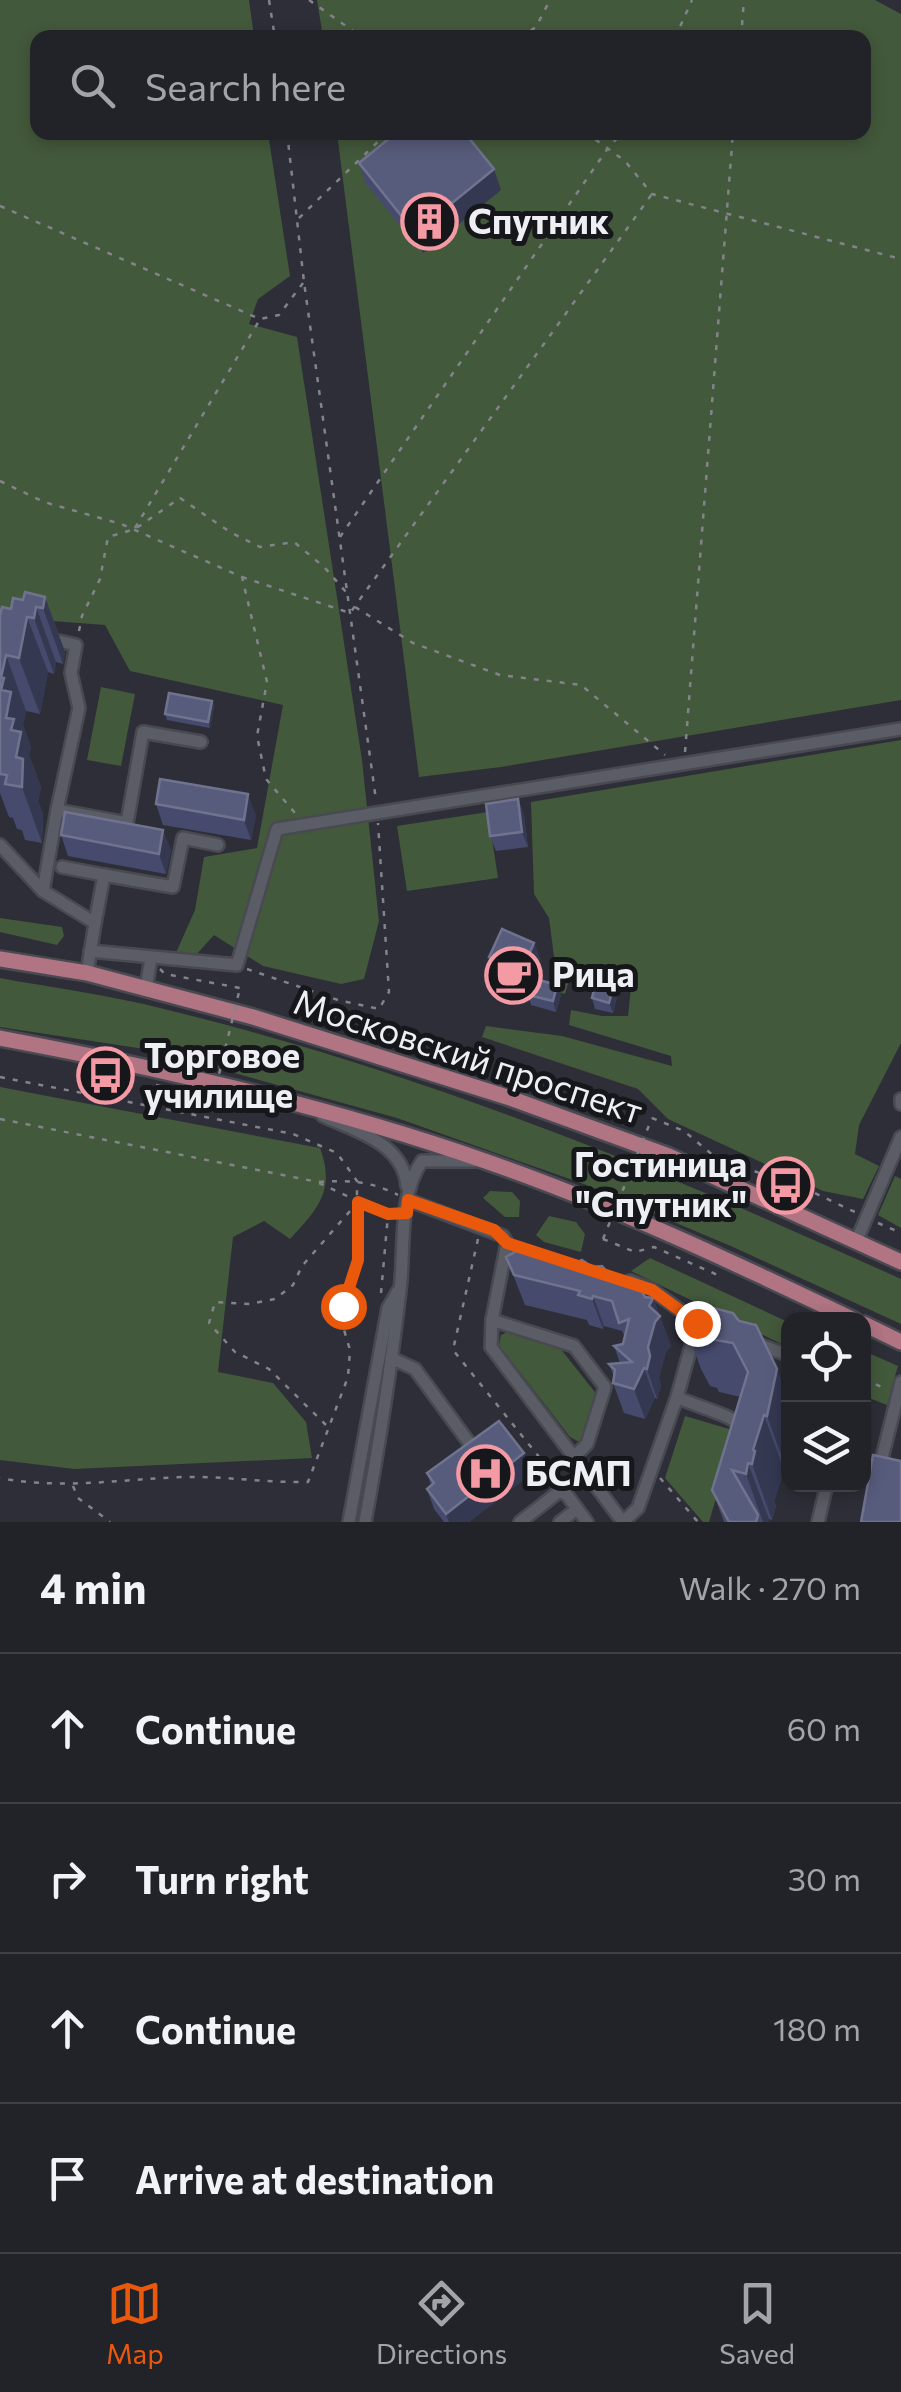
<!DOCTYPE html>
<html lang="en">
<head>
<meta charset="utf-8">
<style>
	body { margin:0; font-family:Commissioner,sans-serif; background:#2a2a31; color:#f1f3f6 }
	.controls { position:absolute; right:30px; bottom:30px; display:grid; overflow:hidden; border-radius:20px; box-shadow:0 5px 15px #0003 }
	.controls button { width:90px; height:90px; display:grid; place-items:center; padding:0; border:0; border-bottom:2px solid #3f3f46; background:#222229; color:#f1f3f6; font:50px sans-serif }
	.stop { position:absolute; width:30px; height:30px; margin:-22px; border:8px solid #ea580c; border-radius:50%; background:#fff }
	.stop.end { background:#ea580c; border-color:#fff; box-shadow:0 2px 10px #0008 }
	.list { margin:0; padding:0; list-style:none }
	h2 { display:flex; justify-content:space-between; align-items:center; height:130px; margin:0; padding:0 40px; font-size:42px }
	h2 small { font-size:32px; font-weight:400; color:#a2a4a8 }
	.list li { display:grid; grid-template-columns:65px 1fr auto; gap:30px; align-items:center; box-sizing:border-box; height:150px; padding:0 40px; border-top:2px solid #3f3f46 }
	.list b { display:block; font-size:38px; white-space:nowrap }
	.list em { font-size:32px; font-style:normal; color:#a2a4a8 }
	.icon { flex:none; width:55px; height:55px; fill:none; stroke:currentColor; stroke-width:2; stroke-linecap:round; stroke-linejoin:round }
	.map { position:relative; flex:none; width:901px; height:1522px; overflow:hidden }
	.search { position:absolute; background:#222229; box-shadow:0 5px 15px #0003; left:30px; right:30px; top:30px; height:110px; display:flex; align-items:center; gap:25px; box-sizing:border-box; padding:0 35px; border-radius:20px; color:#a2a4a8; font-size:38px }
	.sheet { height:730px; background:#222229 }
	nav { display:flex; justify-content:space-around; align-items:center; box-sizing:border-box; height:140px; border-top:2px solid #3f3f46; background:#222229; font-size:28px; color:#a2a4a8 }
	nav a { display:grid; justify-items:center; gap:5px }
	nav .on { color:#ea580c }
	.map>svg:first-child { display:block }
</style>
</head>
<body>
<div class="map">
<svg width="901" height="1522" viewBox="0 0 901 1522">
	<rect width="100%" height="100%" fill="#2d2e37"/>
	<g fill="#43593b">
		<polygon points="0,0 249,0 254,37 38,38 38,132 268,133 290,276 258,299 249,324 297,337 362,760 379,921 364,979 341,984 263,966 214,935 195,956 175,955 195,910 204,857 257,848 283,705 130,671 105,625 26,619 0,620"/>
		<polygon points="317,0 875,0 901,14 901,700 501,767 419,777 337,133 864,132 864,38 323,37"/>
		<polygon points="101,687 135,694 121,766 87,760"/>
		<polygon points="901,740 901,1043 859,1125 855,1154 879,1166 863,1199 823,1191 668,1119 638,1089 482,1037 486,1026 562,1036 672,1066 671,1056 569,1025 571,1010 602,1016 628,1016 631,987 572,970 565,994 549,989 555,964 549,918 534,894 531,802"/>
		<polygon points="488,812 498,878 407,891 397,826"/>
		<polygon points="0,918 62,927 64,936 57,945 0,932"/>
		<path d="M 0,978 C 54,988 110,995 164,1009 C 419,1071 662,1170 901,1279 L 901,1324 L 733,1247 L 584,1184 L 397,1118 L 151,1050 L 0,1027 Z"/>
		<path d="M 0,1087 L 320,1148 C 336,1191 317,1210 290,1239 L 264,1221 L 233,1237 L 218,1372 L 273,1383 L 306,1422 L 312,1458 L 74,1469 L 0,1460 Z"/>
		<polygon points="895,1176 901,1179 901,1228 878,1215"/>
		<polygon points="490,1191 512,1192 520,1201 519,1217 505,1217 483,1198"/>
		<polygon points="549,1216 576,1222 585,1234 581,1252 544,1242 536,1235"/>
		<polygon points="650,1258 788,1322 788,1347 631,1271"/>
		<polygon points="510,1331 556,1343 598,1396 585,1436 579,1442 570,1437 499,1345 501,1335"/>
		<polygon points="864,1351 898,1366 887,1405 864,1396"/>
		<polygon points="685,1416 736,1431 709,1522 703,1522 665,1478"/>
	</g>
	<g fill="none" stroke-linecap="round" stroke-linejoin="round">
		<defs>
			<g id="minor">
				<polyline points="49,639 76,645 71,673 79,708 57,810"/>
				<polyline points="0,845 43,891 95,923 87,973"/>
				<polyline points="62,867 104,875"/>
				<polyline points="43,891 57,810 127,823 143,732 201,742"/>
				<polyline points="95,923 104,875 173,887 183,838 218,845"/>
				<polyline points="90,951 237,965 277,829 901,729"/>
				<polyline points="146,989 151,958"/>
				<polyline points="901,1099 901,1104"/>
				<path d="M 323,1116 C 356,1131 403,1143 407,1186"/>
				<polyline points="408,1200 503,1236 507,1243 492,1320 491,1347 623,1522"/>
				<polyline points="856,1242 901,1137"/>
				<polyline points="630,1281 652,1290 695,1321"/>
				<polyline points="492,1320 574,1346 605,1387 587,1444 573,1458"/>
				<polyline points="754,1343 788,1355"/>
				<polyline points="391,1358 415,1369 473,1448 468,1452"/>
				<path d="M 677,1397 C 696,1407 733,1414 744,1429"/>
				<polyline points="881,1462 901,1382"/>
				<polyline points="349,1522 388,1308 398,1291"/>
				<path d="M 365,1522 C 379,1445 391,1368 400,1290 C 405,1250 398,1195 422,1161 L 474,1161"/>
				<polyline points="520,1522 560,1491 567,1495 587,1522"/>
				<polyline points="560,1522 577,1509"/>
				<polyline points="623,1522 638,1508 677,1397 695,1332"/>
				<polyline points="818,1522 827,1484"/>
			</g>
			<g id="major">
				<polyline points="0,959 87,973 253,1017 507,1097 669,1156 901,1262"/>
				<path d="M 0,1038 C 161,1068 331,1107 485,1161 C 612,1205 733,1262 854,1320"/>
				<polyline points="864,1324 901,1342"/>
			</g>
		</defs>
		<use href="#minor" stroke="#494a51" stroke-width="16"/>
		<use href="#major" stroke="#494a51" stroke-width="20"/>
		<g stroke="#83848b" stroke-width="2.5" stroke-dasharray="5 8" stroke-linecap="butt">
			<polyline points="269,0 275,38"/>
			<polyline points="309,0 363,38"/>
			<polyline points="520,38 536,27 550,0"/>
			<polyline points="675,38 692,0"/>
			<polyline points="741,38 744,0"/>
			<polyline points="287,132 304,282 376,800"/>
			<polyline points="585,132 625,161 652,194 901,259"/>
			<polyline points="0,206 260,319 279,315 303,283"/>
			<polyline points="299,218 388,132"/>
			<polyline points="0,481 44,502 121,524 242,577 267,682 257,736 266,779 295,813"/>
			<polyline points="135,528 259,321"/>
			<polyline points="340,537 608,148 623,132"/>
			<polyline points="242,577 350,613 652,194"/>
			<polyline points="355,607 413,643 500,675 581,685 665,755"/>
			<polyline points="79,631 82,616 100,579 108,537 135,529 180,498 230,532 260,547 294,542 324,567 346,592"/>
			<polyline points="685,752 733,132"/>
			<polyline points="160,969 165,974 240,988"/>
			<polyline points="247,969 338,1000 379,1009 389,992 378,823"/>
			<path d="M 0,1077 L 293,1134 L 337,1153 L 357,1181 L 357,1260 L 343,1306 L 342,1323 L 350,1350 L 348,1377 L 308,1482 C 266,1483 225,1476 184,1477 C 120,1479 65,1490 0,1478"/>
			<polyline points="156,1085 213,1099"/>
			<polyline points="149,1102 173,1090"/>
			<polyline points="652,1118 684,1131 715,1157 776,1179 785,1179 857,1213"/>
			<path d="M 0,1119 L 318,1182 C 348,1180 371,1181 398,1195"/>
			<polyline points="319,1183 388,1215 394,1214"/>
			<polyline points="878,1223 901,1233"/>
			<polyline points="478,1239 453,1350 556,1478"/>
			<polyline points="603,1239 635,1252 654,1247 720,1276"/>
			<polyline points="381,1293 388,1215"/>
			<polyline points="864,1379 886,1389"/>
			<polyline points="326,1425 269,1369 235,1352 209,1323 215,1302 250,1304 275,1299 293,1285 302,1266 357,1203"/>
			<polyline points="660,1478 698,1522"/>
			<polyline points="73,1486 78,1498 110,1522"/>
		</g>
		<use href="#minor" stroke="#5b5d66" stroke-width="11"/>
		<use href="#major" stroke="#b07483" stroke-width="15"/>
		<g stroke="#83848b" stroke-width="2.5" stroke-dasharray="5 8" stroke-linecap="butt">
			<polyline points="213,1099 240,988"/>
			<polyline points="603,1239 652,1118"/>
		</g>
	</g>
	<g fill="#464a6d">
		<polygon points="359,163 501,190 423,253 366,184"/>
		<polygon points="45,597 65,652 63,664 56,662 54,674 48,672 40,714 26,711 23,725 31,747 29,755 41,787 38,801 43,814 42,843 25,840 22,830 17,829 13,818 9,817 0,793 0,615 23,600"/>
		<polygon points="212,701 214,706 210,728 167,720 165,714"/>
		<polygon points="518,799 524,815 528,847 496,851 490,836"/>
		<polygon points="156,804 256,815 251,840 163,825"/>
		<polygon points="61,835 171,850 166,874 68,856"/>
		<polygon points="534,943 540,959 528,987 495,973 489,957"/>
		<polygon points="557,985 561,995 556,1012 531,1005 528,995"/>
		<polygon points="620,985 613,1013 595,1009 592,998"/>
		<polygon points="506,1257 592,1267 643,1282 649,1298 653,1298 671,1346 666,1352 659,1377 661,1386 657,1399 655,1398 645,1419 624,1413 613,1383 614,1377 609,1364 620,1363 614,1346 623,1344 625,1337 622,1331 604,1326 603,1329 589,1325 587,1320 525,1305"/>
		<polygon points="681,1314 777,1369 788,1401 788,1465 787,1471 784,1470 774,1502 776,1506 772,1520 769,1519 768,1522 724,1522 712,1490 741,1397 719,1392 717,1388 710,1386 701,1369"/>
		<polygon points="524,1453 531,1474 469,1522 444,1522 434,1509 427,1489 431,1485 427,1473"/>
	</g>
	<g fill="#343851">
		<polygon points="494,169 501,190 423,253 415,233"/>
		<polygon points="45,597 65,652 63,664 43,608"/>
		<polygon points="36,607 56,662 54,674 34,618"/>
		<polygon points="27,617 48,672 40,714 19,658"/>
		<polygon points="6,655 26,711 23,725 31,747 29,755 41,787 38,801 43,814 42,843 22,787 6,718 1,678"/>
		<polygon points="212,701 214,706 210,728 208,722"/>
		<polygon points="248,794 256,815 251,840 244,820"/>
		<polygon points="518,799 524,815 528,847 522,832"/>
		<polygon points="163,830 171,850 166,874 159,854"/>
		<polygon points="534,943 540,959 528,987 522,971"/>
		<polygon points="617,975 620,985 613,1013 609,1003"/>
		<polygon points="557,985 561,995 556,1012 553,1001"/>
		<polygon points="643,1282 650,1302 653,1298 671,1346 666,1352 659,1377 661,1386 657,1399 647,1369 640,1288"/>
		<polygon points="593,1296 604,1326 603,1329 592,1299"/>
		<polygon points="644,1368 655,1398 645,1419 634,1389"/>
		<polygon points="777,1369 788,1401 788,1465 787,1471 767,1416"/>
		<polygon points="764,1415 784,1470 774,1502 776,1506 772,1520 752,1464 753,1450"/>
		<polygon points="524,1453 531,1474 469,1522 449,1522 446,1514"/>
		<polygon points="748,1463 769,1519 768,1522 763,1522 746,1474"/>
	</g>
	<g fill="#585c7c" stroke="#6f738e" stroke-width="2.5">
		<polygon points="397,132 464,132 494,169 415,233 359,163"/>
		<polygon points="25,592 45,597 43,608 36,607 34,618 27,617 19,658 6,655 1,678 4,678 1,690 11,692 6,718 14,719 11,730 21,732 16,757 23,759 22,787 5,784 7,775 0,774 0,615 2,607 11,609 13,598 23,600"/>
		<polygon points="169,693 212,701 208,722 165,714"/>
		<polygon points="160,779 248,794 244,820 156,804"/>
		<polygon points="518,799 522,832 490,836 486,804"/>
		<polygon points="65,812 163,830 159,854 61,835"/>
		<polygon points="502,929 534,943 522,971 489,957"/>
		<polygon points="599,970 617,975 609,1003 592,998"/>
		<polygon points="532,978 557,985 553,1001 528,995"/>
		<polygon points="521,1248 537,1250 575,1263 582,1260 592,1267 602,1266 608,1273 643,1282 640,1288 645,1297 653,1298 649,1306 660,1316 655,1322 648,1347 650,1356 647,1369 644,1368 634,1389 613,1383 615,1370 609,1364 632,1362 614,1346 623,1344 629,1319 619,1323 612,1301 593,1296 592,1299 578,1295 580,1291 514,1275 506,1257"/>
		<polygon points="698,1304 733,1313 739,1321 756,1325 777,1369 767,1416 764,1415 753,1450 755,1451 752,1464 748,1463 746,1474 732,1470 758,1515 756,1522 729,1522 712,1490 748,1372 733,1343 699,1337 700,1333 690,1330 681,1314"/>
		<polygon points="499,1421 524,1453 446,1514 427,1489 434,1483 427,1473"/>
		<polygon points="873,1455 901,1461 901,1522 861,1522"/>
	</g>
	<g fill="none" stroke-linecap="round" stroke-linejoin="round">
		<polyline stroke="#ea580c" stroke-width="12" points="343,1306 358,1260 358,1202 388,1214 407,1213 408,1200 494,1230 507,1243 652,1290 697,1323"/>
	</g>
	<defs>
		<symbol id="building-ring" viewBox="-11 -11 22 22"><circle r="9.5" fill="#16171a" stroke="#f49aa5" stroke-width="1.5"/><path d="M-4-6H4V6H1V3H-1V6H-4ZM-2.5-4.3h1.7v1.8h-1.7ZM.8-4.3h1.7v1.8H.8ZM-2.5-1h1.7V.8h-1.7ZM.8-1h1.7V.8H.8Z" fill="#f49aa5"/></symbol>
		<symbol id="cafe-ring" viewBox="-11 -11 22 22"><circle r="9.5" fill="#16171a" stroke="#f49aa5" stroke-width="1.5"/><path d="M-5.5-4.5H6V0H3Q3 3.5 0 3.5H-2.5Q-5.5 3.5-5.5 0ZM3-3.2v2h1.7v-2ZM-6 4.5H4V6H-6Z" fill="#f49aa5"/></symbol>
		<symbol id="bus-ring" viewBox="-11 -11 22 22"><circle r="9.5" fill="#16171a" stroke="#f49aa5" stroke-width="1.5"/><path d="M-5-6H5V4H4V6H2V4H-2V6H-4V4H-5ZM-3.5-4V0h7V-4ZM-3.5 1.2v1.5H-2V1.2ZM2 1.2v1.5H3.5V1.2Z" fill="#f49aa5"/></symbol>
		<symbol id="hospital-ring" viewBox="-11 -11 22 22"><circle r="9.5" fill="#16171a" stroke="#f49aa5" stroke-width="1.5"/><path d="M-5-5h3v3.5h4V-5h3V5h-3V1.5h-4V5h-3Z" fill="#f49aa5"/></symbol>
	</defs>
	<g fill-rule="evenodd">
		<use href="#building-ring" x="398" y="190" width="63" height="63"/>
		<use href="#cafe-ring" x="482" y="944" width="63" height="63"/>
		<use href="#bus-ring" x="74" y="1044" width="63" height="63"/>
		<use href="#bus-ring" x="754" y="1154" width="63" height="63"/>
		<use href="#hospital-ring" x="454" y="1442" width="63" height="63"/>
	</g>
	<g text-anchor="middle" stroke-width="10" stroke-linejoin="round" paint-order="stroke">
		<g font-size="35" font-weight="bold" fill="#edeff4" stroke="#16171a" text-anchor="start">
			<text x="468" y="234">Спутник</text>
			<text x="552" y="987">Рица</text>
			<text x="144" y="1068">Торговое<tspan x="144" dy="40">училище</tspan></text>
			<text x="747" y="1177" text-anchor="end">Гостиница<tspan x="747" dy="40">"Спутник"</tspan></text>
			<text x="525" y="1486">БСМП</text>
		</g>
		<g font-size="35" fill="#edeff4" stroke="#16171a">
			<text transform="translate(468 1057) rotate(18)" y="12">Московский проспект</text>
		</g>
	</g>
</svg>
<div class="controls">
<button><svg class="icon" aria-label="locate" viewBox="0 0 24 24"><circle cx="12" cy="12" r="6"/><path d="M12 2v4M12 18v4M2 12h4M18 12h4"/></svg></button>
<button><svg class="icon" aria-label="layers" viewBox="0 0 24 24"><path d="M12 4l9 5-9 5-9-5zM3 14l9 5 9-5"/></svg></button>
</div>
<div class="stop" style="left:343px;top:1306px"></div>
<div class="stop end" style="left:697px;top:1323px"></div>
<div class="search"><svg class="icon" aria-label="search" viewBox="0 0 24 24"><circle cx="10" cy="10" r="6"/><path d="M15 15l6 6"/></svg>Search here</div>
</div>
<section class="sheet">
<h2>4 min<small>Walk · 270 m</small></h2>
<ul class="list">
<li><svg class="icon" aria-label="ahead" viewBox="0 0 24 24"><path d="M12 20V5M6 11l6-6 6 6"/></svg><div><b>Continue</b></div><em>60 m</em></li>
<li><svg class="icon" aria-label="right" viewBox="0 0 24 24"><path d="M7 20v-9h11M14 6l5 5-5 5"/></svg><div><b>Turn right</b></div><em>30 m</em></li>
<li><svg class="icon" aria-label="ahead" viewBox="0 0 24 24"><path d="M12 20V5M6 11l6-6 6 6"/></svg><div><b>Continue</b></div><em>180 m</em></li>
<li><svg class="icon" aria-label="arrive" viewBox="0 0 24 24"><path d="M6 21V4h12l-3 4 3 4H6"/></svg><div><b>Arrive at destination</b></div></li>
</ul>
</section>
<nav>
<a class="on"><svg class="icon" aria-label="map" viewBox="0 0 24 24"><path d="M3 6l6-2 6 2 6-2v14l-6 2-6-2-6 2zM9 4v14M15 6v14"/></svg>Map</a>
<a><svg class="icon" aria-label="directions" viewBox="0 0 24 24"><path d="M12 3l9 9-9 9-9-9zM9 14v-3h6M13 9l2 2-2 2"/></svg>Directions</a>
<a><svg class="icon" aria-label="saved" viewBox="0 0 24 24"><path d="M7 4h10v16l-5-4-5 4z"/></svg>Saved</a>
</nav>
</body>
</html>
